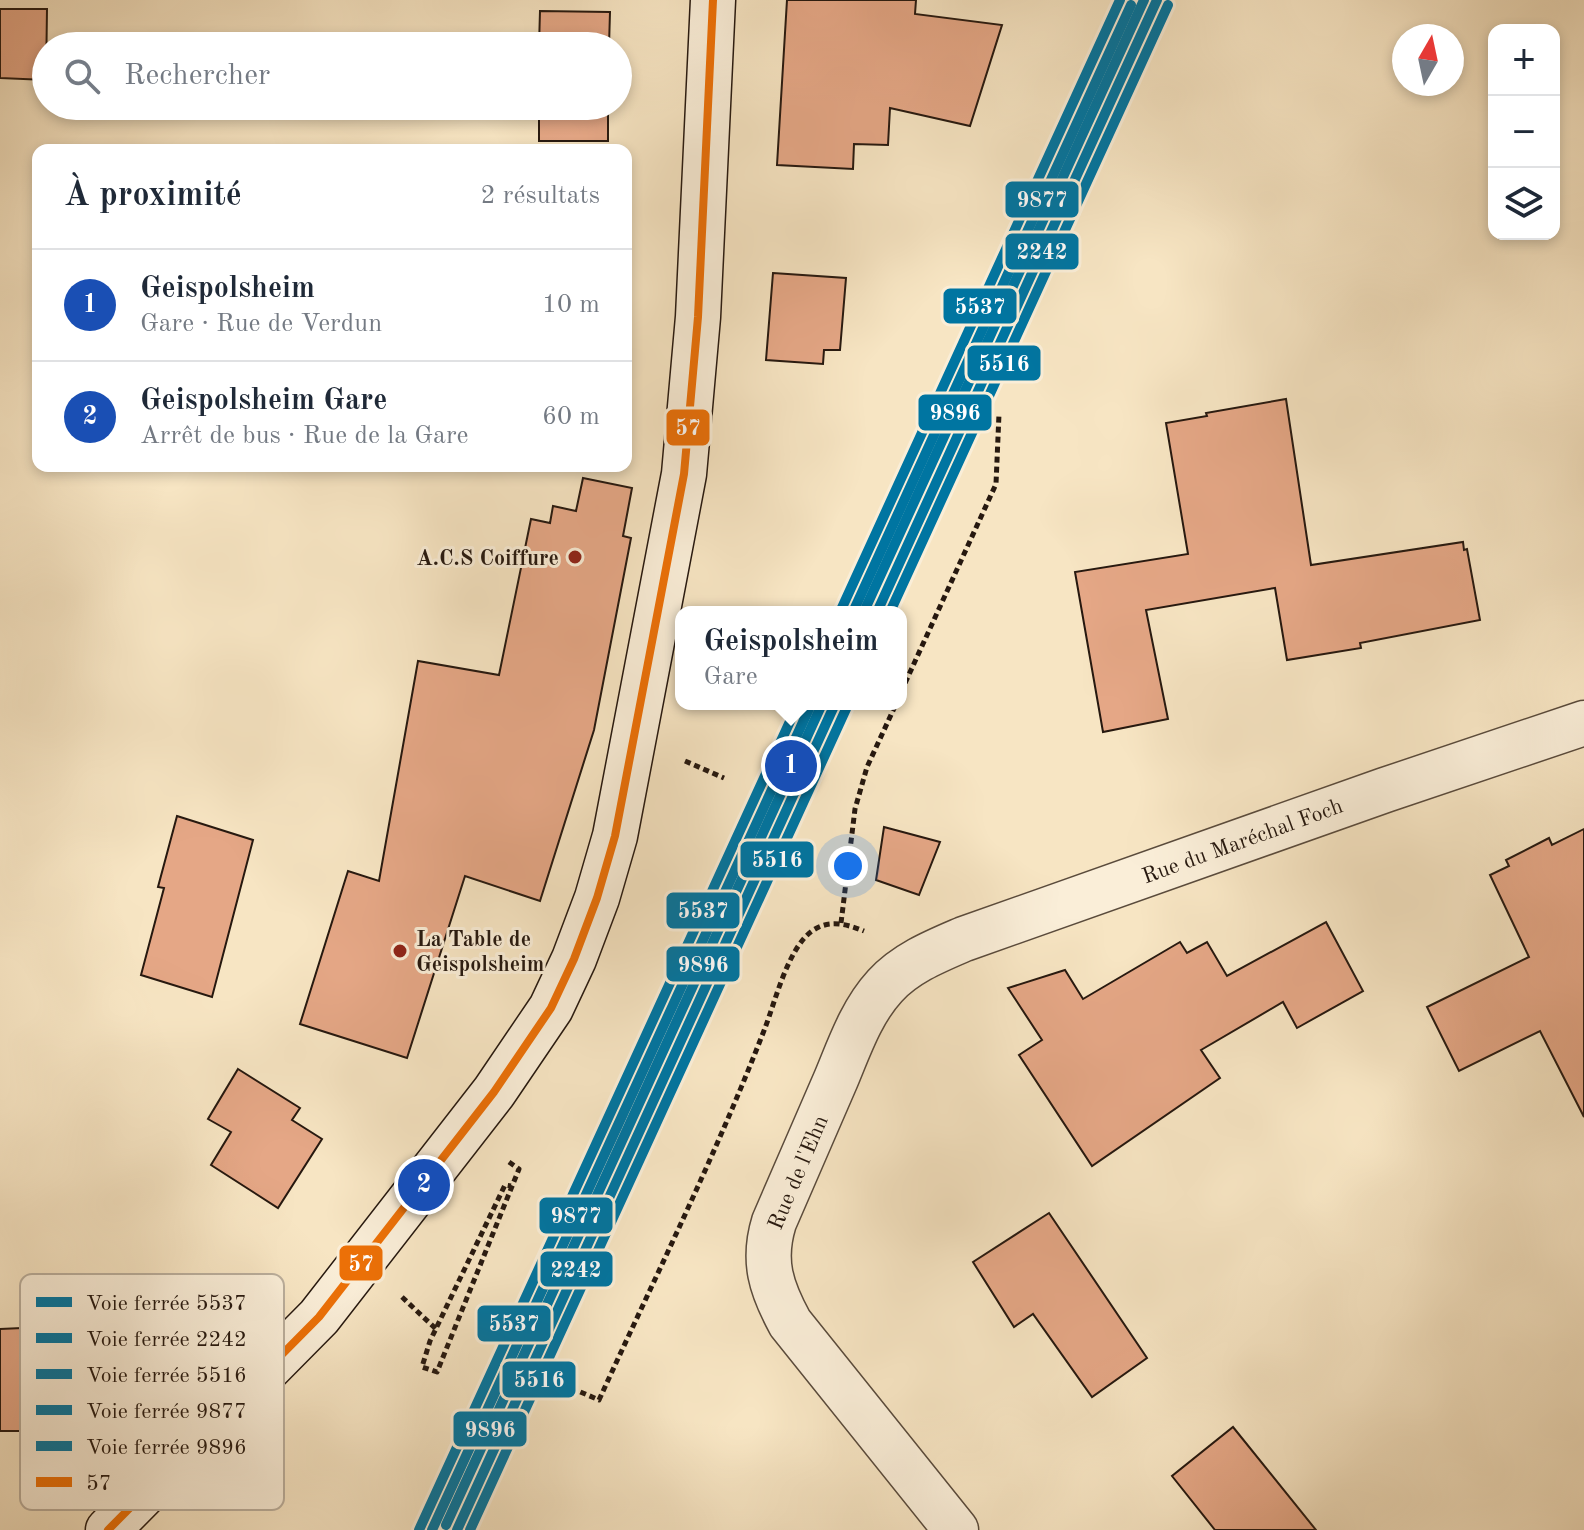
<!DOCTYPE html>
<html lang="fr">
<head>
<meta charset="utf-8">
<style>
	body { margin:0; font-family:"Old Standard TT",serif; background:#f6f6f7; color:#1f2937 }
	.controls { position:absolute; right:24px; top:24px; display:grid; overflow:hidden; border-radius:16px; box-shadow:0 4px 12px #0003 }
	.controls button { width:72px; height:72px; display:grid; place-items:center; padding:0; border:0; border-bottom:2px solid #e0e1e3; background:#fff; color:#1f2937; font:40px sans-serif }
	.compass { position:absolute; left:1392px; top:24px; width:72px; height:72px; border-radius:50%; background:#fff; box-shadow:0 4px 12px #0003; rotate:9deg }
	.you { position:absolute; left:848px; top:866px; width:28px; height:28px; margin:-20px; border:6px solid #fff; border-radius:50%; background:#1a73e8; box-shadow:0 0 0 12px #1a73e833 }
	.badge { display:grid; place-items:center; width:52px; height:52px; border-radius:50%; background:#7c3aed; color:#fff; font-size:26px; font-weight:700 }
	.pin { position:absolute; translate:-50% -50%; border:4px solid #fff; box-shadow:0 2px 8px #0006 }
	.popup { position:absolute; left:675px; top:606px; width:232px; height:104px; box-sizing:border-box; display:grid; place-content:center; border-radius:16px; background:#fff; filter:drop-shadow(0 2px 6px #0005); font-size:26px; white-space:nowrap; color:#747a83 }
	.popup b { font-size:30px; color:#1f2937 }
	.popup::after { content:''; position:absolute; left:50%; top:100%; margin-left:-16px; border:16px solid transparent; border-top-color:#fff }
	.list { margin:0; padding:0; list-style:none }
	h2 { display:flex; justify-content:space-between; align-items:center; height:104px; margin:0; padding:0 32px; font-size:34px }
	h2 small { font-size:26px; font-weight:400; color:#747a83 }
	.list li { display:grid; grid-template-columns:52px 1fr auto; gap:24px; align-items:center; box-sizing:border-box; height:112px; padding:0 32px; border-top:2px solid #e0e1e3 }
	.list b { display:block; font-size:30px; white-space:nowrap }
	.list p { margin:0; font-size:26px; white-space:nowrap; color:#747a83 }
	.list em { font-size:26px; font-style:normal; color:#747a83 }
	.icon { flex:none; width:44px; height:44px; fill:none; stroke:currentColor; stroke-width:2; stroke-linecap:round; stroke-linejoin:round }
	.map { position:relative; flex:none; width:1584px; height:1530px; overflow:hidden }
	.search { position:absolute; background:#fff; box-shadow:0 4px 12px #0003; left:32px; top:32px; width:600px; height:88px; display:flex; align-items:center; gap:20px; box-sizing:border-box; padding:0 28px; border-radius:44px; color:#747a83; font-size:30px }
	.panel { position:absolute; background:#fff; box-shadow:0 4px 12px #0003; left:32px; top:144px; width:600px; height:328px; border-radius:16px }
	.map>svg:first-child { display:block }
</style>
</head>
<body>
<div class="map">
<svg width="1584" height="1530" viewBox="0 0 1584 1530">
	<rect width="100%" height="100%" fill="#f7e5c3"/>
	<filter id="stains"><feTurbulence type="fractalNoise" baseFrequency=".0025" numOctaves="4"/><feColorMatrix values="0 0 0 0 .2 0 0 0 0 .09 0 0 0 0 .02 0 0 0 .5 -.17"/></filter>
	<radialGradient id="worn" r=".72"><stop offset=".6" stop-color="#630" stop-opacity="0"/><stop offset="1" stop-color="#630" stop-opacity=".3"/></radialGradient>
	<g fill="#e5a786" stroke="#26180f" stroke-width="2">
		<polygon points="787,0 916,0 915,14 1002,25 970,126 890,108 888,145 854,144 853,169 777,165"/>
		<polygon points="0,9 47,9 46,80 0,78"/>
		<polygon points="540,11 610,12 609,46 539,46"/>
		<rect x="539" y="106" width="69" height="35"/>
		<polygon points="773,273 846,278 840,350 824,350 823,364 766,360"/>
		<polygon points="1286,399 1311,565 1463,542 1464,550 1467,549 1480,620 1360,643 1361,648 1287,660 1275,588 1146,610 1168,719 1103,732 1075,572 1188,554 1166,423 1207,416 1206,413"/>
		<polygon points="583,478 632,488 623,536 631,538 594,730 540,901 465,876 407,1058 300,1024 348,871 379,881 418,661 499,675 531,519 550,523 553,506 576,511"/>
		<polygon points="177,816 253,840 212,997 141,975 164,888 158,887"/>
		<polygon points="884,827 940,842 919,895 876,880"/>
		<polygon points="1584,829 1584,1117 1540,1031 1459,1071 1427,1007 1529,957 1490,875 1509,866 1506,860 1549,838 1552,845"/>
		<polygon points="1326,922 1363,991 1297,1028 1283,1002 1201,1050 1220,1078 1092,1166 1019,1055 1042,1040 1008,988 1065,970 1083,999 1180,942 1187,953 1207,942 1227,976"/>
		<polygon points="238,1069 300,1108 292,1120 322,1139 278,1208 211,1165 231,1132 208,1119"/>
		<polygon points="1049,1213 1147,1358 1092,1397 1033,1314 1014,1327 973,1262"/>
		<polygon points="114,1324 115,1397 96,1397 96,1431 0,1431 0,1329 44,1327 44,1325"/>
		<polygon points="1233,1427 1316,1530 1215,1530 1172,1476"/>
	</g>
	<g fill="none" stroke-linecap="round" stroke-linejoin="round">
		<defs>
			<path id="street" d="M 956,1530 L 790,1323 C 771,1288 762,1261 774,1222 C 795,1174 815,1127 836,1079 C 849,1048 861,1012 885,986 C 906,963 936,951 964,939 L 1385,790 L 1584,723"/>
			<polyline id="secondary" points="108,1530 319,1317 494,1092 551,1008 574,959 597,898 615,836 684,474 698,317 713,0"/>
		</defs>
		<use href="#street" stroke="#5a4b3c" stroke-width="47"/>
		<use href="#secondary" stroke="#26180f" stroke-width="47"/>
		<g stroke="#26180f" stroke-width="5" stroke-dasharray="6 4" stroke-linecap="butt">
			<polyline points="901,692 996,484 999,414"/>
			<polyline points="685,761 724,778"/>
			<polyline points="841,923 855,809 867,767 896,704"/>
			<polyline points="509,1162 519,1169 437,1372 422,1367 430,1341 505,1185 511,1186"/>
			<polyline points="402,1297 436,1329"/>
			<path d="M 562,1384 L 599,1400 C 655,1277 716,1155 765,1028 C 775,1002 788,948 812,931 C 829,919 846,924 864,931"/>
		</g>
		<use href="#street" stroke="#faeed8" stroke-width="44"/>
		<use href="#secondary" stroke="#faeed8" stroke-width="44"/>
		<defs>
			<polyline id="bus-1" points="108,1530 319,1317 494,1092 551,1008 574,959 597,898 615,836 684,474 698,317 713,0"/>
		</defs>
		<use href="#bus-1" stroke="#faeed8" stroke-width="14"/>
		<use href="#bus-1" stroke="#ec7007" stroke-width="8"/>
		<defs>
			<g id="rail-1">
				<polyline points="840,612 1120,0"/>
				<polyline points="419,1530 798,704"/>
			</g>
			<g id="rail-2">
				<polyline points="877,612 1157,0"/>
				<polyline points="457,1530 835,704"/>
			</g>
			<g id="rail-3">
				<polyline points="890,612 1168,5"/>
				<polyline points="470,1530 846,709"/>
			</g>
			<g id="rail-4">
				<polyline points="853,612 1131,5"/>
				<polyline points="432,1530 809,709"/>
			</g>
			<g id="rail-5">
				<polyline points="866,607 1144,0"/>
				<polyline points="446,1525 822,704"/>
			</g>
		</defs>
		<use href="#rail-1" stroke="#faeed8" stroke-width="16"/>
		<use href="#rail-2" stroke="#faeed8" stroke-width="16"/>
		<use href="#rail-3" stroke="#faeed8" stroke-width="16"/>
		<use href="#rail-4" stroke="#faeed8" stroke-width="16"/>
		<use href="#rail-5" stroke="#faeed8" stroke-width="16"/>
		<use href="#rail-1" stroke="#0075a1" stroke-width="10"/>
		<use href="#rail-2" stroke="#0075a1" stroke-width="10"/>
		<use href="#rail-3" stroke="#0075a1" stroke-width="10"/>
		<use href="#rail-4" stroke="#0075a1" stroke-width="10"/>
		<use href="#rail-5" stroke="#0075a1" stroke-width="10"/>
	</g>
	<g fill="#8f2418" stroke="#faeed8" stroke-width="3">
		<circle cx="575" cy="557" r="8"/>
		<circle cx="400" cy="951" r="8"/>
	</g>
	<g text-anchor="middle" stroke-width="6" stroke-linejoin="round" paint-order="stroke">
		<g font-size="22" font-weight="bold" fill="#26180f" stroke="#faeed8" text-anchor="end">
			<text x="559" y="565">A.C.S Coiffure</text>
			<text x="416" y="946" text-anchor="start">La Table de<tspan x="416" dy="25">Geispolsheim</tspan></text>
		</g>
		<g font-size="22" fill="#26180f" stroke="#faeed8">
			<text transform="translate(1242 840) rotate(-20)" y="8">Rue du Maréchal Foch</text>
			<text transform="translate(797 1172) rotate(-67)" y="8">Rue de l'Ehn</text>
		</g>
	</g>
	<rect x="20" y="1274" width="264" height="236" rx="12" fill="#faeed8" stroke="#baae9c" stroke-width="2"/>
	<rect x="36" y="1297" width="36" height="10" fill="#0075a1"/>
	<rect x="36" y="1333" width="36" height="10" fill="#0075a1"/>
	<rect x="36" y="1369" width="36" height="10" fill="#0075a1"/>
	<rect x="36" y="1405" width="36" height="10" fill="#0075a1"/>
	<rect x="36" y="1441" width="36" height="10" fill="#0075a1"/>
	<rect x="36" y="1477" width="36" height="10" fill="#ec7007"/>
	<g font-size="22" fill="#26180f">
		<text x="86" y="1310">Voie ferrée 5537</text>
		<text x="86" y="1346">Voie ferrée 2242</text>
		<text x="86" y="1382">Voie ferrée 5516</text>
		<text x="86" y="1418">Voie ferrée 9877</text>
		<text x="86" y="1454">Voie ferrée 9896</text>
		<text x="86" y="1490">57</text>
	</g>
	<g stroke="#faeed8" stroke-width="3">
		<rect x="1004" y="180" width="76" height="39" rx="8" fill="#0075a1"/>
		<rect x="1004" y="232" width="76" height="39" rx="8" fill="#0075a1"/>
		<rect x="942" y="287" width="76" height="38" rx="8" fill="#0075a1"/>
		<rect x="966" y="344" width="76" height="38" rx="8" fill="#0075a1"/>
		<rect x="917" y="393" width="76" height="39" rx="8" fill="#0075a1"/>
		<rect x="665" y="408" width="46" height="39" rx="8" fill="#ec7007"/>
		<rect x="739" y="840" width="76" height="39" rx="8" fill="#0075a1"/>
		<rect x="665" y="891" width="76" height="39" rx="8" fill="#0075a1"/>
		<rect x="665" y="945" width="76" height="38" rx="8" fill="#0075a1"/>
		<rect x="538" y="1196" width="76" height="39" rx="8" fill="#0075a1"/>
		<rect x="338" y="1244" width="46" height="38" rx="8" fill="#ec7007"/>
		<rect x="539" y="1250" width="75" height="38" rx="8" fill="#0075a1"/>
		<rect x="476" y="1304" width="76" height="39" rx="8" fill="#0075a1"/>
		<rect x="501" y="1360" width="76" height="39" rx="8" fill="#0075a1"/>
		<rect x="452" y="1410" width="76" height="38" rx="8" fill="#0075a1"/>
	</g>
	<g font-size="22" text-anchor="middle" font-weight="bold" fill="#fff">
		<text x="1042" y="207">9877</text>
		<text x="1042" y="259">2242</text>
		<text x="980" y="314">5537</text>
		<text x="1004" y="371">5516</text>
		<text x="955" y="420">9896</text>
		<text x="688" y="435">57</text>
		<text x="777" y="867">5516</text>
		<text x="703" y="918">5537</text>
		<text x="703" y="972">9896</text>
		<text x="576" y="1223">9877</text>
		<text x="361" y="1271">57</text>
		<text x="576" y="1277">2242</text>
		<text x="514" y="1331">5537</text>
		<text x="539" y="1387">5516</text>
		<text x="490" y="1437">9896</text>
	</g>
	<rect width="100%" height="100%" filter="url(#stains)"/>
	<rect width="100%" height="100%" fill="url(#worn)"/>
</svg>
<div class="controls">
<button>+</button>
<button>−</button>
<button><svg class="icon" aria-label="layers" viewBox="0 0 24 24"><path d="M12 4l9 5-9 5-9-5zM3 14l9 5 9-5"/></svg></button>
</div>
<svg class="compass" viewBox="-18 -18 36 36"><path d="M0-13l5 13h-10z" fill="#e53935"/><path d="M0 13l5-13h-10z" fill="#747a83"/></svg>
<div class="you"></div>
<div class="pin badge" style="left:791px;top:766px;background:#1a4fb4">1</div>
<div class="popup"><b>Geispolsheim</b>Gare</div>
<div class="pin badge" style="left:424px;top:1185px;background:#1a4fb4">2</div>
<div class="search"><svg class="icon" aria-label="search" viewBox="0 0 24 24"><circle cx="10" cy="10" r="6"/><path d="M15 15l6 6"/></svg>Rechercher</div>
<section class="panel">
<h2>À proximité<small>2 résultats</small></h2>
<ul class="list">
<li><span class="badge" style="background:#1a4fb4">1</span><div><b>Geispolsheim</b><p>Gare · Rue de Verdun</p></div><em>10 m</em></li>
<li><span class="badge" style="background:#1a4fb4">2</span><div><b>Geispolsheim Gare</b><p>Arrêt de bus · Rue de la Gare</p></div><em>60 m</em></li>
</ul>
</section>
</div>
</body>
</html>
